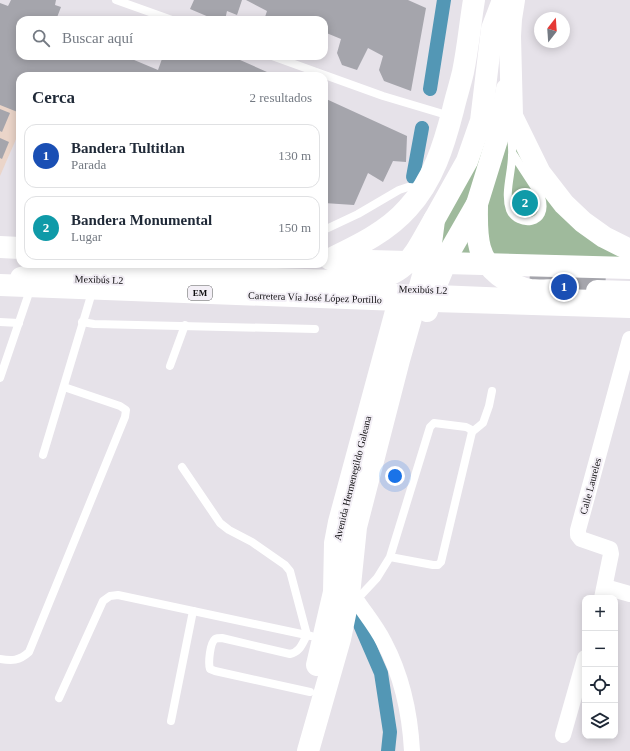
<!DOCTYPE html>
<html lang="es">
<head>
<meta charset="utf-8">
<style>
	body { margin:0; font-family:Georgia,serif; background:#f6f6f7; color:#1f2937 }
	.controls { position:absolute; right:12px; bottom:12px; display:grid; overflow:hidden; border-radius:8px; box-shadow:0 2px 10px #0003 }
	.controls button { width:36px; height:36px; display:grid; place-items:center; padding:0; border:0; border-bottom:1px solid #e0e1e3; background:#fff; color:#1f2937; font:20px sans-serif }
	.compass { position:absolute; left:534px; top:12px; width:36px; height:36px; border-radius:50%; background:#fff; box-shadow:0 2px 10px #0003; rotate:17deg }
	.you { position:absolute; left:395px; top:476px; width:14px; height:14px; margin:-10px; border:3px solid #fff; border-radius:50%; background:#1a73e8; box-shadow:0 0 0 6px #1a73e833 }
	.badge { display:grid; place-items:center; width:26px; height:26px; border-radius:50%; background:#ea580c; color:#fff; font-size:13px; font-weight:700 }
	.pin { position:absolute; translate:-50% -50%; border:2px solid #fff; box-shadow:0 1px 4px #0006 }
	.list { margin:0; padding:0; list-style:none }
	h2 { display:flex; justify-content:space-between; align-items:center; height:52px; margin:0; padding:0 16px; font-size:17px }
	h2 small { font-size:13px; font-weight:400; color:#747a83 }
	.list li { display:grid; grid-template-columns:26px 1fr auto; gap:12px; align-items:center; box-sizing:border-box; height:64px; margin:0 8px 8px; padding:0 8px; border:1px solid #e0e1e3; border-radius:12px }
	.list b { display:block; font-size:15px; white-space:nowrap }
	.list p { margin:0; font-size:13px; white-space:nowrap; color:#747a83 }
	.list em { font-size:13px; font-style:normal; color:#747a83 }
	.icon { flex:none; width:22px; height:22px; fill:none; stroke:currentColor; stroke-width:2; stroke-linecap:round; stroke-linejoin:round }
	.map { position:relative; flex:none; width:630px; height:751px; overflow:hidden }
	.search { position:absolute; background:#fff; box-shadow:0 2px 10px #0003; left:16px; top:16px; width:312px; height:44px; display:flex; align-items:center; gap:10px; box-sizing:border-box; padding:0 14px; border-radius:12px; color:#747a83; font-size:15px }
	.panel { position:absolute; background:#fff; box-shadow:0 2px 10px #0003; left:16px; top:72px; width:312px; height:196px; border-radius:12px }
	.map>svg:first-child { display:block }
</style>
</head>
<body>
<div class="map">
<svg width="630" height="751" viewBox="0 0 630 751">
	<rect width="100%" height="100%" fill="#e6e2e9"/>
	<polygon fill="#ebd5c9" points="0,104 20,112 20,130 0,176"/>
	<polygon fill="#9fba9c" points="501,87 526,164 630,259 405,256"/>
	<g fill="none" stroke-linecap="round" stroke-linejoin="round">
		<g stroke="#5397b5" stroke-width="14">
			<polyline points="430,89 444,0"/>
			<polyline points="413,177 422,128"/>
			<polyline points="358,620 381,673 390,732 388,751"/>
		</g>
	</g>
	<g fill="#a5a5ac">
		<polygon points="11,0 56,0 55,5 61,7 56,20 20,20 20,56 127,56 127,57 158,70 163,56 231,56 276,76 20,76 20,113 0,105 0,3 8,6"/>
		<polygon points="194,0 242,0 237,15 227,11 225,20 216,20 190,9"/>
		<polygon points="246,0 408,0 426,8 411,91 384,81 379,70 383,56 368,48 357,70 342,65 337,53 341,39 324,32 324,20 264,20 267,11"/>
		<polygon points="324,98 407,136 406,162 393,161 383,182 368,173 354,205 324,203"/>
		<polygon points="0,109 10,113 2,132 0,131"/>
		<polygon points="0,138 9,142 2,159 0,158"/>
		<polygon points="530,271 606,273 605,292 529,290"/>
	</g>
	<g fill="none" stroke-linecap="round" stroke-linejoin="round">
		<g stroke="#fff" stroke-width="8">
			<polyline points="116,0 172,20"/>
			<polyline points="272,56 383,96 450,116"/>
			<path d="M 511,127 C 510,137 513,146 512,155 C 512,173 504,193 510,210 C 517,227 550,226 541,197 L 513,154"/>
			<polyline points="324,230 358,214 399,190 408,187 421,188"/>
			<polyline points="377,287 419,289"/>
			<polyline points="437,289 513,292"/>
			<polyline points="559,293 597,294"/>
			<polyline points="0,322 19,323"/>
			<polyline points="82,322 94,324 315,329"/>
			<polyline points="170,366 185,325"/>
			<polyline points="0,378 31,287"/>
			<polyline points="472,432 483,423 489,406 492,391"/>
			<polyline points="43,455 93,289"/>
			<path d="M 182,467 L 220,523 L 229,530 L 252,542 L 285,565 L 290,571 L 307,635 C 302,644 300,652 290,654 L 222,638 C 220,638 217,638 215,639 C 210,643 208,663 210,669 L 215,671 L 310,692"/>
			<polyline points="355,598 362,594 377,578 390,557 430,427 434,423 466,427 470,429 472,432 441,562 438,565 433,565 390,557"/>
			<path d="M 0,659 C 12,661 19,661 29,652 L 125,417 L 126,410 L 120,406 L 64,387"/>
			<polyline points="59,698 103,601 110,596 118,595 311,636"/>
			<polyline points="171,721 193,611"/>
		</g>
		<g stroke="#fff" stroke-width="16">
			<polyline points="605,587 630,594"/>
			<polyline points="602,598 611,554 610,549 581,539 578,535 578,530 630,339"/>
			<path d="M 343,605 L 355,598 C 364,612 376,626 384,642 C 402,676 410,713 412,751"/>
			<polyline points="563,735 585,658"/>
		</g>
		<g stroke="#fff" stroke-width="22">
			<polyline points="427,311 432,295 450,251 477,204 499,133 507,89"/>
			<polyline points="317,665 334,592 335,543 339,522 399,300"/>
			<polyline points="308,751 340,639 349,595 356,527 399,360 430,251 434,220 467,161 481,121 492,29 503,0"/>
		</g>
		<g stroke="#fff" stroke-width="22">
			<polyline points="514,0 511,19 510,36 512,116 540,173 564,204 583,222 604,237 630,250"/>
			<path d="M 477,204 C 477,218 476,234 480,248 C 486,270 508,285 530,290 C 539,291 549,290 558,290"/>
			<polyline points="0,247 20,248"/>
			<path d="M 330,259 C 357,246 387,232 408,208 C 433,181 444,145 453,110 C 456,97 460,85 463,72 C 468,48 470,24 474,0"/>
			<polyline points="333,260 630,268"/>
			<path d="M 21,278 L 51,271 L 364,282 C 409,274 413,256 434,220"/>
			<polyline points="0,285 399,300 630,307"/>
			<polyline points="597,291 630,292"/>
		</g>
	</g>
	<g text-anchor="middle" stroke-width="4" stroke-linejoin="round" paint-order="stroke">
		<rect fill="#f3eff6" stroke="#535255" stroke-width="1" x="188" y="286" width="24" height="14" rx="3"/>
		<g font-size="9" font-weight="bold" fill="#0f0e10">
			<text x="200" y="296">EM</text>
		</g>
		<g font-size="10" fill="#0f0e10" stroke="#f3eff6">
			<text transform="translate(99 279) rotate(2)" y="4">Mexibús L2</text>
			<text transform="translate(423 289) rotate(2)" y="4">Mexibús L2</text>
			<text transform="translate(315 297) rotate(2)" y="4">Carretera Vía José López Portillo</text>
			<text transform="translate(352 478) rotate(-76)" y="4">Avenida Hermenegildo Galeana</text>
			<text transform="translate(590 486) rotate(-75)" y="4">Calle Laureles</text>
		</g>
	</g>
</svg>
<div class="controls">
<button>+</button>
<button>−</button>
<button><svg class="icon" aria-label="locate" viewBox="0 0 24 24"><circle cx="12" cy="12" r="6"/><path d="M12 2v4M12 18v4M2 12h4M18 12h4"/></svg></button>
<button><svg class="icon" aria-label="layers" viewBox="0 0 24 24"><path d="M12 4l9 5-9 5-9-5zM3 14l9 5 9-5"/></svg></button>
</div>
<svg class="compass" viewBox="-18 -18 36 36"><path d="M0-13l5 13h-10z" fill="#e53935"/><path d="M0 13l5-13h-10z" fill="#747a83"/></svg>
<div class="you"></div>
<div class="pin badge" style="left:564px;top:287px;background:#1a4fb4">1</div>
<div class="pin badge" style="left:525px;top:203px;background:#0f9aa8">2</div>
<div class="search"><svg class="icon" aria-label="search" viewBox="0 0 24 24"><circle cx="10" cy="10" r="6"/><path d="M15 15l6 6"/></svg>Buscar aquí</div>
<section class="panel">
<h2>Cerca<small>2 resultados</small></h2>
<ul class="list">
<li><span class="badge" style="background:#1a4fb4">1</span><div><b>Bandera Tultitlan</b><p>Parada</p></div><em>130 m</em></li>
<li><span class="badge" style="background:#0f9aa8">2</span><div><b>Bandera Monumental</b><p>Lugar</p></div><em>150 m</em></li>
</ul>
</section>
</div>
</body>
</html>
